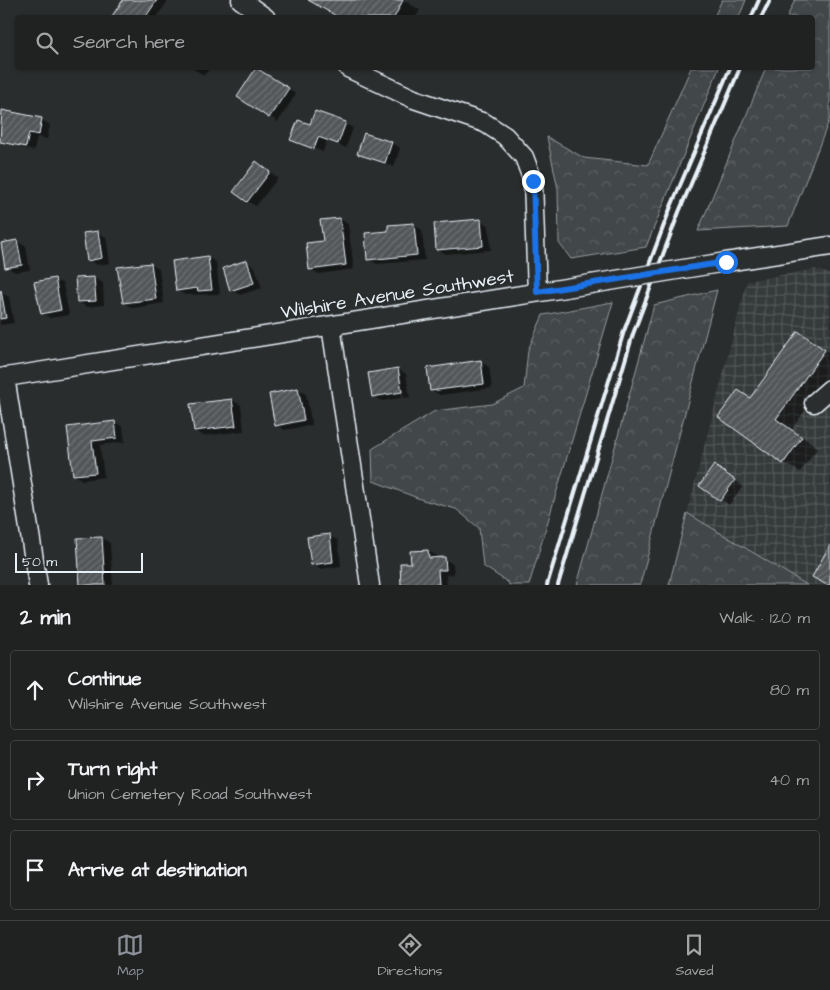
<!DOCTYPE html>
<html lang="en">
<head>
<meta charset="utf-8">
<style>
	body { margin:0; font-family:"Architects Daughter",sans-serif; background:#282a2a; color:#f1f3f6 }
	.scale { position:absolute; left:15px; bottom:12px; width:128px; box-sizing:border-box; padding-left:5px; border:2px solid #e8f1f8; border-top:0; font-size:14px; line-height:18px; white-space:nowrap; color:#e8f1f8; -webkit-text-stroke:4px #2a2d2e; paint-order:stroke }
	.stop { position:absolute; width:15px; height:15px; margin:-11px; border:4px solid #1a73e8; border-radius:50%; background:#fff }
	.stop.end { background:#1a73e8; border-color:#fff; box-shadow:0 1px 5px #0008 }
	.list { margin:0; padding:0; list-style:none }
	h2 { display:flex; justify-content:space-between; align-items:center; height:65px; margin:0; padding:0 20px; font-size:21px }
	h2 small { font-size:16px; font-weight:400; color:#a2a4a5 }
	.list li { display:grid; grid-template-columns:32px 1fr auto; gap:15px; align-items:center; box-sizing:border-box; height:80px; margin:0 10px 10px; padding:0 10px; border:1px solid #3d3f40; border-radius:5px }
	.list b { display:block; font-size:19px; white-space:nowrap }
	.list p { margin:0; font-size:16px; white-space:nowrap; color:#a2a4a5 }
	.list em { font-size:16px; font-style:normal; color:#a2a4a5 }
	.icon { flex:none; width:28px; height:28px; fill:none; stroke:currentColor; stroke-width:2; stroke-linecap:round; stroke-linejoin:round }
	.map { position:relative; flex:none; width:830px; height:585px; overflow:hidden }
	.search { position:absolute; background:#202222; box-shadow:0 1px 4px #0004; left:15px; right:15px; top:15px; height:55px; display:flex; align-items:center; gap:12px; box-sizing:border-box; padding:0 18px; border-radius:5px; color:#a2a4a5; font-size:19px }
	.sheet { height:335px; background:#202222 }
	nav { display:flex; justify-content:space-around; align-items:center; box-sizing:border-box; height:70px; border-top:1px solid #3d3f40; background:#202222; font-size:14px; color:#a2a4a5 }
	nav a { display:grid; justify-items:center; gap:2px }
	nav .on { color:#8c9099 }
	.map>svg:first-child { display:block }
</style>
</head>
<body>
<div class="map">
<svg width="830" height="585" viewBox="0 0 830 585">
	<defs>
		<pattern id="industrial-grid" width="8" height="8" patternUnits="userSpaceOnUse" patternTransform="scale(1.25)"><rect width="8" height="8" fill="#363a3b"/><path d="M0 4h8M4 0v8" fill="none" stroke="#535758"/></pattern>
		<pattern id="forest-crowns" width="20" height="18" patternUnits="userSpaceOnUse" patternTransform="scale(1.25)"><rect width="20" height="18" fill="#424648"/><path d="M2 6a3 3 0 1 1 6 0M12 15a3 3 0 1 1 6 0" fill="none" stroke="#5d6163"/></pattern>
		<pattern id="building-hatch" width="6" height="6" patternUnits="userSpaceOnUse" patternTransform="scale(1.25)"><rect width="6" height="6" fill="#535759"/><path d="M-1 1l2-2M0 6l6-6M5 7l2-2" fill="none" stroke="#6c7072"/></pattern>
	</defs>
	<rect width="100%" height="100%" fill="#2a2d2e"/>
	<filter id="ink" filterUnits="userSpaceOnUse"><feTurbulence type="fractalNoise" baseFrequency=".02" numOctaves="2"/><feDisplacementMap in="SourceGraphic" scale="10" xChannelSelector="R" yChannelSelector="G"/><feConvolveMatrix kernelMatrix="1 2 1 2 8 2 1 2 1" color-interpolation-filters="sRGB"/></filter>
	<g filter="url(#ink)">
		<polygon fill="url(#industrial-grid)" points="815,269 830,274 830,585 807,585 687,513 747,281"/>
		<g fill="url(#forest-crowns)" stroke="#959ca0">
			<polygon points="722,0 746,0 739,17 714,17"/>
			<polygon points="795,0 830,0 830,118 788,226 698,231 766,68 812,68 812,18 787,17"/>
			<polygon points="691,68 719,68 646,247 571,259 559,243 558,189 547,137 584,158 648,165"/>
			<polygon points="717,290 640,585 577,585 654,305"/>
			<polygon points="613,302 529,585 509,585 509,583 483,566 479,528 456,509 423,500 373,481 372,449 435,411 492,404 524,388 528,350 543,315"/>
			<polygon points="687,513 807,585 669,585"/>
		</g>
		<g fill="#0007">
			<polygon points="124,0 166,0 168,1 156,18 117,18"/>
			<polygon points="310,0 403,0 420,10 415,18 342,18"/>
			<polygon points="192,68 210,68 204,75"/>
			<polygon points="265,74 296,94 278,122 238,96"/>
			<polygon points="3,112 42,120 50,125 47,139 37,137 34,151 0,142"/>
			<polygon points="345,124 353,128 346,148 327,140 323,152 292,139 311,126"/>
			<polygon points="392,143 400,148 394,167 359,154"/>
			<polygon points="256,163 278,178 256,206 247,201"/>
			<polygon points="340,219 348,224 354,269 319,274 310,269"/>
			<polygon points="481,221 489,226 491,250 446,254 437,249"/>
			<polygon points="414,225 422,230 425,260 377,264 368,259"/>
			<polygon points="97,232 106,237 110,263 97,265 88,260"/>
			<polygon points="17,242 26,246 30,270 15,272 6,267"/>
			<polygon points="207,257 216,262 220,294 185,295 177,290"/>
			<polygon points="247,262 255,267 262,288 240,295 231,290"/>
			<polygon points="151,264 159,269 164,303 133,308 124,303"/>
			<polygon points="94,278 103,283 104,305 87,307 78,302 77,279"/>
			<polygon points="54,279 63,284 69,315 50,318 42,313"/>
			<polygon points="0,292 9,297 14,323 0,325"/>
			<polygon points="798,333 830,353 830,376 792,429 818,448 800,472 784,463 751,399"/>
			<polygon points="481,362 489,367 492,388 440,395 432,390"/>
			<polygon points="398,369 406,374 410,397 404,398 400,373 398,373 402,398 382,401 373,396"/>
			<polygon points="297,389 306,394 312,425 285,430 276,425"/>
			<polygon points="232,400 241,405 244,431 203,436 195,431 192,405"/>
			<polygon points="115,422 123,427 125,442 100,445 104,477 82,480 74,475 68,428"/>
			<polygon points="723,472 743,486 729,505 701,486"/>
			<polygon points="329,536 338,540 341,566 320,569 312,564"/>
			<polygon points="102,538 110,543 113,585 81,585"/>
			<polygon points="428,551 437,556 437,559 444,559 453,564 454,574 446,575 447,585 403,585 412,564 411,552"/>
		</g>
		<g fill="url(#building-hatch)" stroke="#e8f1f8">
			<polygon points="123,0 157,0 145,18 115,18 112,16"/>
			<polygon points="308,0 403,0 394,18 340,18"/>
			<polygon points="256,68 289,88 269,118 237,97"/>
			<polygon points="2,110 42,118 39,135 29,133 26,147 0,142"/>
			<polygon points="315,111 346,122 338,144 318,137 314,149 290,140 298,120 310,124"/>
			<polygon points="364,133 392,142 385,163 357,154"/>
			<polygon points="256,161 270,172 247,202 233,192"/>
			<polygon points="340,218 346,265 309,270 306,243 323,241 320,220"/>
			<polygon points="481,219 483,246 436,250 434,223"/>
			<polygon points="414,223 417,255 367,260 365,233 388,231 388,225"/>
			<polygon points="98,231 102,258 87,261 83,233"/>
			<polygon points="17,240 22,265 5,268 1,243"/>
			<polygon points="208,256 212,290 198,291 197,288 176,291 172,261"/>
			<polygon points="247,260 254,283 230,291 223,268"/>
			<polygon points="151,263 156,299 123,303 117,267"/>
			<polygon points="94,277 96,301 77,302 75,278"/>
			<polygon points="55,278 61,310 41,314 34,282"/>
			<polygon points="1,290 6,318 0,319 0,291"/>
			<polygon points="798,331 825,350 776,419 802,437 783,464 718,417 738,390 750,398"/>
			<polygon points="481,360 484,384 430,391 427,368"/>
			<polygon points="398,368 402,392 372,397 368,373"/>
			<polygon points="298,388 304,420 275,426 269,394"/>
			<polygon points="232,399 236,426 194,431 190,404"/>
			<polygon points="115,421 117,438 92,441 96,473 73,475 67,427"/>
			<polygon points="714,465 735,480 720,501 699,486"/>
			<polygon points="330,534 333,562 311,565 307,537"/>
			<polygon points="102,537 105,585 80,585 77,538"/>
			<polygon points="830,545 830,585 827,585 812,577"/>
			<polygon points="428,550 429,558 445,557 446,570 438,570 439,585 401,585 400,563 411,563 410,551"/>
		</g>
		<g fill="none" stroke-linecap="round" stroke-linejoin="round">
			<defs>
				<g id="minor">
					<polyline points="241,0 266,18"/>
					<polyline points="348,68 414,99 485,123 505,136 524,157 533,181 537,292"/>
					<polyline points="726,262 830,246"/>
					<polyline points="331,326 370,585"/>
					<polyline points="5,377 38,585"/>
					<polyline points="0,378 591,284"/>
					<polyline points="814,403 830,389"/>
				</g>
			</defs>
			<use href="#minor" stroke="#e8f1f8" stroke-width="21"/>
			<use href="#minor" stroke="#2a2d2e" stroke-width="18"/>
			<g stroke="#e8f1f8" stroke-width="4">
				<polyline points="751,18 759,0"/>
				<polyline points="761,18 770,0"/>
				<polyline points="547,585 624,331 670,209 730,68"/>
				<polyline points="558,585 633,334 679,212 740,68"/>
			</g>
			<defs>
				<polyline id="minor-bridge" points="591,284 726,262"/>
			</defs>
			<use href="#minor-bridge" stroke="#e8f1f8" stroke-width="21" stroke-linecap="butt"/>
			<use href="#minor-bridge" stroke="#2a2d2e" stroke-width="18"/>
		</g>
	</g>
	<g fill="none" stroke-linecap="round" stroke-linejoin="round" filter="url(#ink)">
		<polyline stroke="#1a73e8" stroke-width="6" points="533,181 537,292 726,262"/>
	</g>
	<g text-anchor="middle" stroke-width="5" stroke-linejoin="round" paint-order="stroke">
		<g font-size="19" fill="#e8f1f8" stroke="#2a2d2e">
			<text transform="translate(397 293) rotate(-9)" y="7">Wilshire Avenue Southwest</text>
		</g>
	</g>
</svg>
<div class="scale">50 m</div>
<div class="stop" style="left:726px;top:262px"></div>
<div class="stop end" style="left:533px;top:181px"></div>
<div class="search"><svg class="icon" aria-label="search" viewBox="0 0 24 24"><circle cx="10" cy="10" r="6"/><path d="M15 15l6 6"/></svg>Search here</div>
</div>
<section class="sheet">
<h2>2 min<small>Walk · 120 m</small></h2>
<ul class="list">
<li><svg class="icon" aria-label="ahead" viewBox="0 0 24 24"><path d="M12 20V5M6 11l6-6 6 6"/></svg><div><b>Continue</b><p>Wilshire Avenue Southwest</p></div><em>80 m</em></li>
<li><svg class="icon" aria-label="right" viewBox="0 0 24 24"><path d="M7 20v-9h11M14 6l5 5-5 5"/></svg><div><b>Turn right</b><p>Union Cemetery Road Southwest</p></div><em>40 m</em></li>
<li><svg class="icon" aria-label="arrive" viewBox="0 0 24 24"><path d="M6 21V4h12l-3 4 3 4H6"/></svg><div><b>Arrive at destination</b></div></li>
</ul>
</section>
<nav>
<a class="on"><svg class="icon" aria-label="map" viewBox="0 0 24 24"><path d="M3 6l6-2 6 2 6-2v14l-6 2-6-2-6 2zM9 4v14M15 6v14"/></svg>Map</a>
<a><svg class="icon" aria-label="directions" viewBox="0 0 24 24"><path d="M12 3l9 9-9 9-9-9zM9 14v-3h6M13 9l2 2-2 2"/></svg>Directions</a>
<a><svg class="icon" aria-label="saved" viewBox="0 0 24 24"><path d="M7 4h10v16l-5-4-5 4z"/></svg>Saved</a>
</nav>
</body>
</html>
